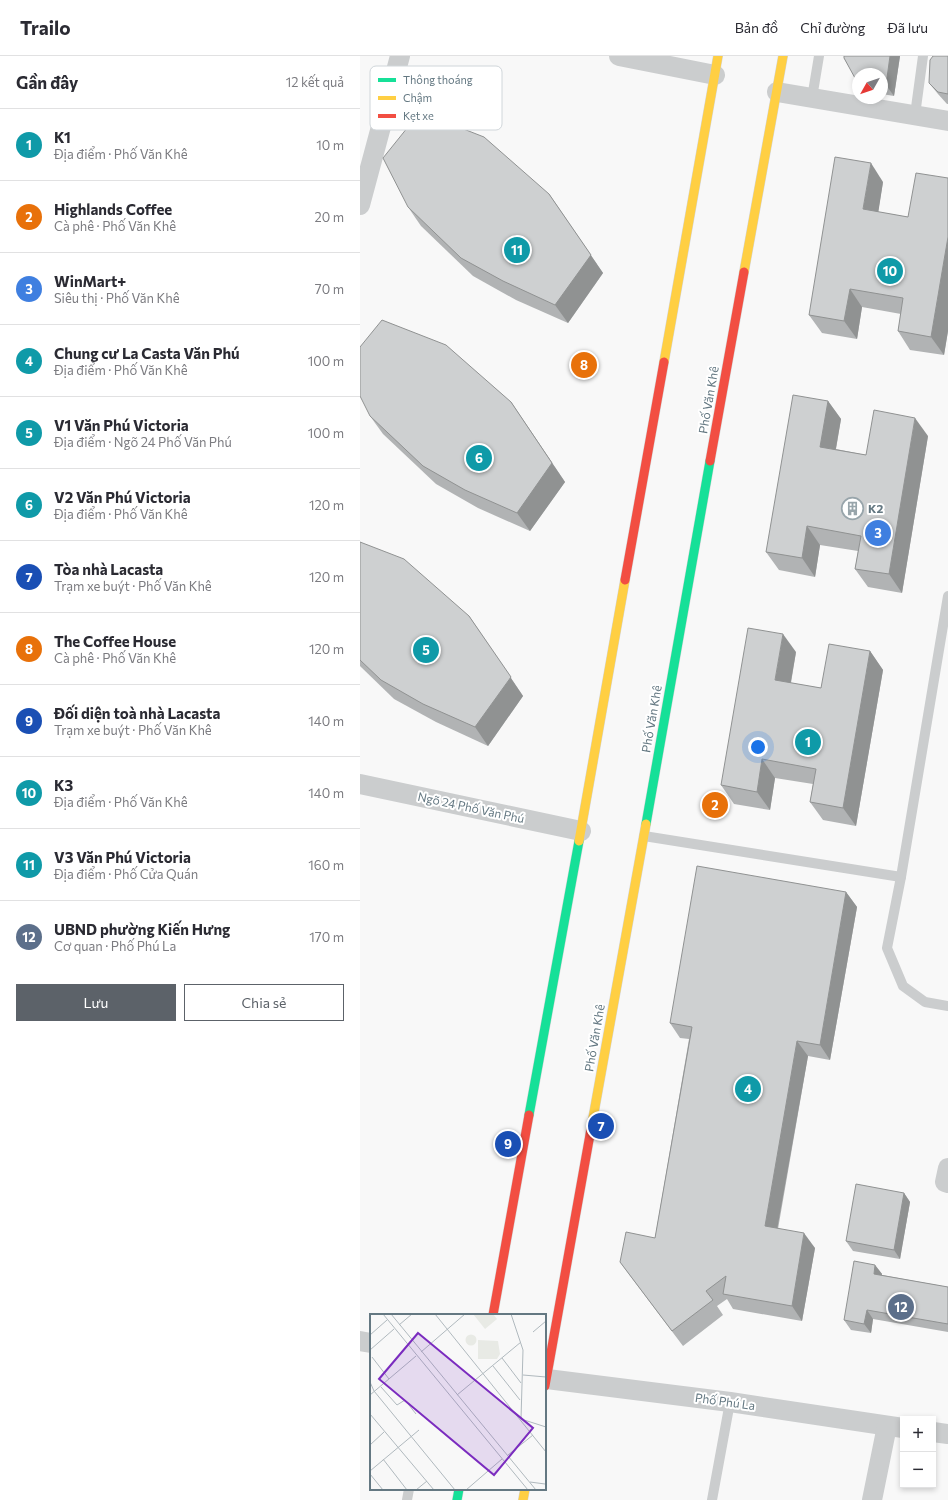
<!DOCTYPE html>
<html lang="vi">
<head>
<meta charset="utf-8">
<style>
	body { margin:0; font-family:Commissioner,sans-serif; background:#f2f2f3; color:#2b2b33 }
	.controls { position:absolute; right:12px; bottom:12px; display:grid; overflow:hidden; border-radius:0px; box-shadow:0 2px 6px #0003 }
	.controls button { width:36px; height:36px; display:grid; place-items:center; padding:0; border:0; border-bottom:1px solid #e1e1e2; background:#fff; color:#2b2b33; font:20px sans-serif }
	.compass { position:absolute; left:492px; top:12px; width:36px; height:36px; border-radius:50%; background:#fff; box-shadow:0 2px 6px #0003; rotate:230deg }
	.you { position:absolute; left:398px; top:691px; width:14px; height:14px; margin:-10px; border:3px solid #fff; border-radius:50%; background:#1a73e8; box-shadow:0 0 0 6px #1a73e833 }
	.badge { display:grid; place-items:center; width:26px; height:26px; border-radius:50%; background:#5c6269; color:#fff; font-size:13px; font-weight:700 }
	.pin { position:absolute; translate:-50% -50%; border:2px solid #fff; box-shadow:0 1px 4px #0006 }
	.list { margin:0; padding:0; list-style:none }
	h2 { display:flex; justify-content:space-between; align-items:center; height:52px; margin:0; padding:0 16px; font-size:17px }
	h2 small { font-size:13px; font-weight:400; color:#7c7c81 }
	.list li { display:grid; grid-template-columns:26px 1fr auto; gap:12px; align-items:center; box-sizing:border-box; height:72px; padding:0 16px; border-top:1px solid #e1e1e2 }
	.list b { display:block; font-size:15px; white-space:nowrap }
	.list p { margin:0; font-size:13px; white-space:nowrap; color:#7c7c81 }
	.list em { font-size:13px; font-style:normal; color:#7c7c81 }
	.actions { display:flex; gap:8px; padding:12px 16px }
	.actions a { flex:1; padding:9px 0; border:1px solid #5c6269; border-radius:0px; text-align:center; font-size:14px; color:#5c6269 }
	.actions .main { background:#5c6269; color:#fff }
	.map { position:relative; flex:none; width:588px; height:1444px; overflow:hidden }
	header { display:flex; align-items:center; gap:24px; box-sizing:border-box; height:56px; padding:0 20px; background:#fff; border-bottom:1px solid #e1e1e2 }
	header strong { font-size:19px }
	nav { display:flex; gap:22px; margin-inline-start:auto; font-size:14px }
	main { display:flex }
	aside { flex:1; background:#fff }
	.map>svg:first-child { display:block }
</style>
</head>
<body>
<header>
<strong>Trailo</strong>
<nav><a>Bản đồ</a><a>Chỉ đường</a><a>Đã lưu</a></nav>
</header>
<main>
<aside>
<h2>Gần đây<small>12 kết quả</small></h2>
<ul class="list">
<li><span class="badge" style="background:#0f9aa8">1</span><div><b>K1</b><p>Địa điểm · Phố Văn Khê</p></div><em>10 m</em></li>
<li><span class="badge" style="background:#e8710a">2</span><div><b>Highlands Coffee</b><p>Cà phê · Phố Văn Khê</p></div><em>20 m</em></li>
<li><span class="badge" style="background:#3f7fe0">3</span><div><b>WinMart+</b><p>Siêu thị · Phố Văn Khê</p></div><em>70 m</em></li>
<li><span class="badge" style="background:#0f9aa8">4</span><div><b>Chung cư La Casta Văn Phú</b><p>Địa điểm · Phố Văn Khê</p></div><em>100 m</em></li>
<li><span class="badge" style="background:#0f9aa8">5</span><div><b>V1 Văn Phú Victoria</b><p>Địa điểm · Ngõ 24 Phố Văn Phú</p></div><em>100 m</em></li>
<li><span class="badge" style="background:#0f9aa8">6</span><div><b>V2 Văn Phú Victoria</b><p>Địa điểm · Phố Văn Khê</p></div><em>120 m</em></li>
<li><span class="badge" style="background:#1a4fb4">7</span><div><b>Tòa nhà Lacasta</b><p>Trạm xe buýt · Phố Văn Khê</p></div><em>120 m</em></li>
<li><span class="badge" style="background:#e8710a">8</span><div><b>The Coffee House</b><p>Cà phê · Phố Văn Khê</p></div><em>120 m</em></li>
<li><span class="badge" style="background:#1a4fb4">9</span><div><b>Đối diện toà nhà Lacasta</b><p>Trạm xe buýt · Phố Văn Khê</p></div><em>140 m</em></li>
<li><span class="badge" style="background:#0f9aa8">10</span><div><b>K3</b><p>Địa điểm · Phố Văn Khê</p></div><em>140 m</em></li>
<li><span class="badge" style="background:#0f9aa8">11</span><div><b>V3 Văn Phú Victoria</b><p>Địa điểm · Phố Cửa Quán</p></div><em>160 m</em></li>
<li><span class="badge" style="background:#5c6f8a">12</span><div><b>UBND phường Kiến Hưng</b><p>Cơ quan · Phố Phú La</p></div><em>170 m</em></li>
</ul>
<div class="actions"><a class="main">Lưu</a><a>Chia sẻ</a></div>
</aside>
<div class="map">
<svg width="588" height="1444" viewBox="0 0 588 1444">
	<rect width="100%" height="100%" fill="#f8f8f8"/>
	<g fill="none" stroke-linecap="round" stroke-linejoin="round">
		<defs>
			<g id="fast">
				<polyline points="286,768 350,405"/>
				<polyline points="169,1059 219,785"/>
				<polyline points="97,1444 99,1433"/>
			</g>
			<g id="slow">
				<polyline points="384,216 423,0"/>
				<polyline points="304,306 358,0"/>
				<polyline points="219,785 265,524"/>
				<polyline points="231,1073 286,768"/>
				<polyline points="163,1444 165,1433"/>
			</g>
			<g id="jam">
				<polyline points="350,405 384,216"/>
				<polyline points="265,524 304,306"/>
				<polyline points="133,1259 169,1059"/>
				<polyline points="185,1330 231,1073"/>
			</g>
		</defs>
		<use href="#fast" stroke="#d4d5d6" stroke-width="10"/>
		<use href="#slow" stroke="#d4d5d6" stroke-width="10"/>
		<use href="#jam" stroke="#d4d5d6" stroke-width="10"/>
		<g stroke="#cbcdce" stroke-width="10">
			<polyline points="452,42 459,0"/>
			<polyline points="555,59 563,0"/>
			<polyline points="284,780 541,821 527,892 543,930 565,946 588,950"/>
			<polyline points="541,821 588,540"/>
			<polyline points="47,1444 49,1433"/>
			<polyline points="352,1444 370,1346"/>
		</g>
		<g stroke="#cbcdce" stroke-width="20">
			<polyline points="259,0 355,19"/>
			<polyline points="417,36 588,65"/>
			<polyline points="0,149 40,0"/>
			<polyline points="0,728 221,775"/>
			<polyline points="588,1112 585,1126 588,1127"/>
			<polyline points="0,1285 11,1287"/>
			<polyline points="187,1323 370,1346 543,1372"/>
			<polyline points="573,1376 588,1378"/>
			<polyline points="512,1444 527,1370"/>
		</g>
		<use href="#fast" stroke="#16e098" stroke-width="9"/>
		<use href="#slow" stroke="#ffcf43" stroke-width="9"/>
		<use href="#jam" stroke="#f24e42" stroke-width="9"/>
	</g>
	<g fill="#b1b3b4">
		<polygon points="484,0 540,0 534,40 522,38 522,18 498,18 498,26 484,2"/>
		<polygon points="588,0 588,48 587,48 578,38 569,27"/>
		<polygon points="588,122 588,275 584,299 550,294 538,275 541,258 502,251 497,283 462,277 449,259 523,126 518,156 548,161"/>
		<polygon points="189,138 243,217 208,267 156,244 113,220 61,170 48,151"/>
		<polygon points="468,345 481,363 476,393 506,399 568,380 542,537 508,531 495,513 498,495 460,489 455,521 419,514 406,496"/>
		<polygon points="151,346 205,426 170,475 118,452 76,428 23,378 10,360"/>
		<polygon points="0,486 109,560 163,640 128,690 76,666 34,643 0,610"/>
		<polygon points="510,595 523,614 496,770 463,764 450,746 453,728 415,722 410,754 374,748 361,729 436,596 431,627 461,632"/>
		<polygon points="486,836 497,851 470,1004 448,1000 418,1173 455,1192 442,1265 373,1253 367,1243 357,1250 363,1259 323,1290 271,1221 260,1206 295,1182 329,983 320,982 310,967"/>
		<polygon points="544,1137 550,1146 540,1203 493,1195 486,1185"/>
		<polygon points="515,1209 522,1218 522,1219 588,1231 588,1276 513,1263 511,1277 491,1274 484,1264"/>
	</g>
	<g fill="#909292">
		<polygon points="530,0 540,0 534,40 526,29"/>
		<polygon points="511,107 523,126 516,171 503,153"/>
		<polygon points="189,138 243,217 208,267 195,249"/>
		<polygon points="588,181 588,275 584,299 571,281"/>
		<polygon points="490,233 502,251 497,283 484,265"/>
		<polygon points="468,345 481,363 473,409 460,391"/>
		<polygon points="151,346 205,426 170,475 157,457"/>
		<polygon points="555,362 568,380 542,537 529,518"/>
		<polygon points="447,470 460,489 455,521 442,502"/>
		<polygon points="109,560 163,640 128,690 115,671"/>
		<polygon points="423,578 436,596 428,642 415,624"/>
		<polygon points="510,595 523,614 496,770 483,752"/>
		<polygon points="402,703 415,722 410,754 397,736"/>
		<polygon points="486,836 497,851 470,1004 460,989"/>
		<polygon points="437,985 448,1000 415,1185 405,1170"/>
		<polygon points="544,1137 550,1146 540,1203 534,1194"/>
		<polygon points="444,1177 455,1192 442,1265 432,1250"/>
		<polygon points="515,1209 522,1218 520,1227 514,1218"/>
		<polygon points="507,1254 513,1263 511,1277 504,1268"/>
	</g>
	<g fill="#ced0d1" stroke="#909292">
		<polygon points="484,0 530,0 526,29 522,28 522,18 498,18 498,23 495,22 484,2"/>
		<polygon points="573,0 588,0 588,38 578,36 569,27 570,4"/>
		<polygon points="60,56 124,81 189,138 231,199 195,249 143,225 101,202 48,151 23,102"/>
		<polygon points="475,101 511,107 503,153 548,161 556,117 588,122 588,181 571,281 538,275 543,242 490,233 484,265 449,259"/>
		<polygon points="22,264 86,289 151,346 192,407 157,457 105,434 63,410 10,360 0,340 0,291"/>
		<polygon points="433,339 468,345 460,391 506,399 514,354 555,362 529,518 495,513 501,480 447,470 442,502 406,496"/>
		<polygon points="0,486 44,503 109,560 151,621 115,671 63,648 21,624 0,604"/>
		<polygon points="388,572 423,578 415,624 461,632 469,588 510,595 483,752 450,746 456,713 402,703 397,736 361,729"/>
		<polygon points="337,810 486,836 460,989 437,985 405,1170 444,1177 432,1250 363,1238 366,1220 346,1235 353,1244 312,1275 260,1206 266,1176 295,1182 332,971 310,967"/>
		<polygon points="496,1128 544,1137 534,1194 486,1185"/>
		<polygon points="494,1205 515,1209 514,1218 588,1231 588,1268 507,1254 504,1268 484,1264"/>
	</g>
	<defs>
		<symbol id="building-ring" viewBox="-11 -11 22 22"><circle r="9.5" fill="#fff" stroke="#98a5ab" stroke-width="1.5"/><path d="M-4-6H4V6H1V3H-1V6H-4ZM-2.5-4.3h1.7v1.8h-1.7ZM.8-4.3h1.7v1.8H.8ZM-2.5-1h1.7V.8h-1.7ZM.8-1h1.7V.8H.8Z" fill="#98a5ab"/></symbol>
	</defs>
	<g fill-rule="evenodd">
		<use href="#building-ring" x="480" y="440" width="25" height="25"/>
	</g>
	<g text-anchor="middle" stroke-width="4" stroke-linejoin="round" paint-order="stroke">
		<g font-size="12" fill="#647882" stroke="#fff">
			<text transform="translate(349 344) rotate(-80)" y="4">Phố Văn Khê</text>
			<text transform="translate(292 663) rotate(-80)" y="4">Phố Văn Khê</text>
			<text transform="translate(111 752) rotate(12)" y="4">Ngõ 24 Phố Văn Phú</text>
			<text transform="translate(235 982) rotate(-80)" y="4">Phố Văn Khê</text>
			<text transform="translate(365 1346) rotate(8)" y="4">Phố Phú La</text>
		</g>
		<g font-size="12" font-weight="bold" fill="#647882" stroke="#fff" text-anchor="start">
			<text x="508" y="457">K2</text>
		</g>
	</g>
	<g transform="translate(10 1258)">
		<rect width="176" height="176" fill="#f8f8f8"/>
		<path d="M 108,26 L 128,27 L 130,40 L 127,45 L 108,45 Z" fill="#e8eae5"/>
		<path d="M 103,0 L 123,0 L 127,5 L 115,15 ZM95.5 26a5.5 5.5 0 1 1 11 0a5.5 5.5 0 1 1-11 0Z" fill="#e8eae5"/>
		<path fill="none" stroke="#b0b9be" stroke-width="1" d="M 13,0 L 158,176M 21,0 L 166,176M 65,0 L 176,138M 141,0 L 153,36 L 151,105 L 176,113M 29,11 L 42,0M 163,18 L 176,7M 0,21 L 17,6M 0,36 L 24,15M 51,38 L 95,0M 2,43 L 19,65M 132,44 L 151,69M 123,52 L 150,86M 153,61 L 176,63M 0,68 L 4,77 L 85,176M 11,73 L 27,91 L 35,86 L 46,100M 0,81 L 46,42M 87,81 L 151,28M 0,100 L 64,176M 0,131 L 14,118M 138,141 L 163,121M 13,145 L 37,176M 0,157 L 49,116M 0,160 L 13,176M 160,168 L 175,170M 46,176 L 57,167M 96,176 L 132,145"/>
		<path fill="#7b2cbf" fill-opacity="0.15" stroke="#7b2cbf" stroke-width="2" d="M 48,19 L 163,114 L 124,161 L 9,65 Z"/>
		<rect width="176" height="176" fill="none" stroke="#647882" stroke-width="2"/>
	</g>
	<rect x="10" y="10" width="132" height="64" rx="6" fill="#fff" stroke="#d0d6da" stroke-width="1"/>
	<rect x="18" y="22" width="18" height="4" fill="#16e098"/>
	<rect x="18" y="40" width="18" height="4" fill="#ffcf43"/>
	<rect x="18" y="58" width="18" height="4" fill="#f24e42"/>
	<g font-size="11" fill="#647882">
		<text x="43" y="28">Thông thoáng</text>
		<text x="43" y="46">Chậm</text>
		<text x="43" y="64">Kẹt xe</text>
	</g>
</svg>
<div class="controls">
<button>+</button>
<button>−</button>
</div>
<svg class="compass" viewBox="-18 -18 36 36"><path d="M0-13l5 13h-10z" fill="#e53935"/><path d="M0 13l5-13h-10z" fill="#7c7c81"/></svg>
<div class="you"></div>
<div class="pin badge" style="left:448px;top:686px;background:#0f9aa8">1</div>
<div class="pin badge" style="left:355px;top:749px;background:#e8710a">2</div>
<div class="pin badge" style="left:518px;top:477px;background:#3f7fe0">3</div>
<div class="pin badge" style="left:388px;top:1033px;background:#0f9aa8">4</div>
<div class="pin badge" style="left:66px;top:594px;background:#0f9aa8">5</div>
<div class="pin badge" style="left:119px;top:402px;background:#0f9aa8">6</div>
<div class="pin badge" style="left:241px;top:1070px;background:#1a4fb4">7</div>
<div class="pin badge" style="left:224px;top:309px;background:#e8710a">8</div>
<div class="pin badge" style="left:148px;top:1088px;background:#1a4fb4">9</div>
<div class="pin badge" style="left:530px;top:215px;background:#0f9aa8">10</div>
<div class="pin badge" style="left:157px;top:194px;background:#0f9aa8">11</div>
<div class="pin badge" style="left:541px;top:1251px;background:#5c6f8a">12</div>
</div>
</main>
</body>
</html>
